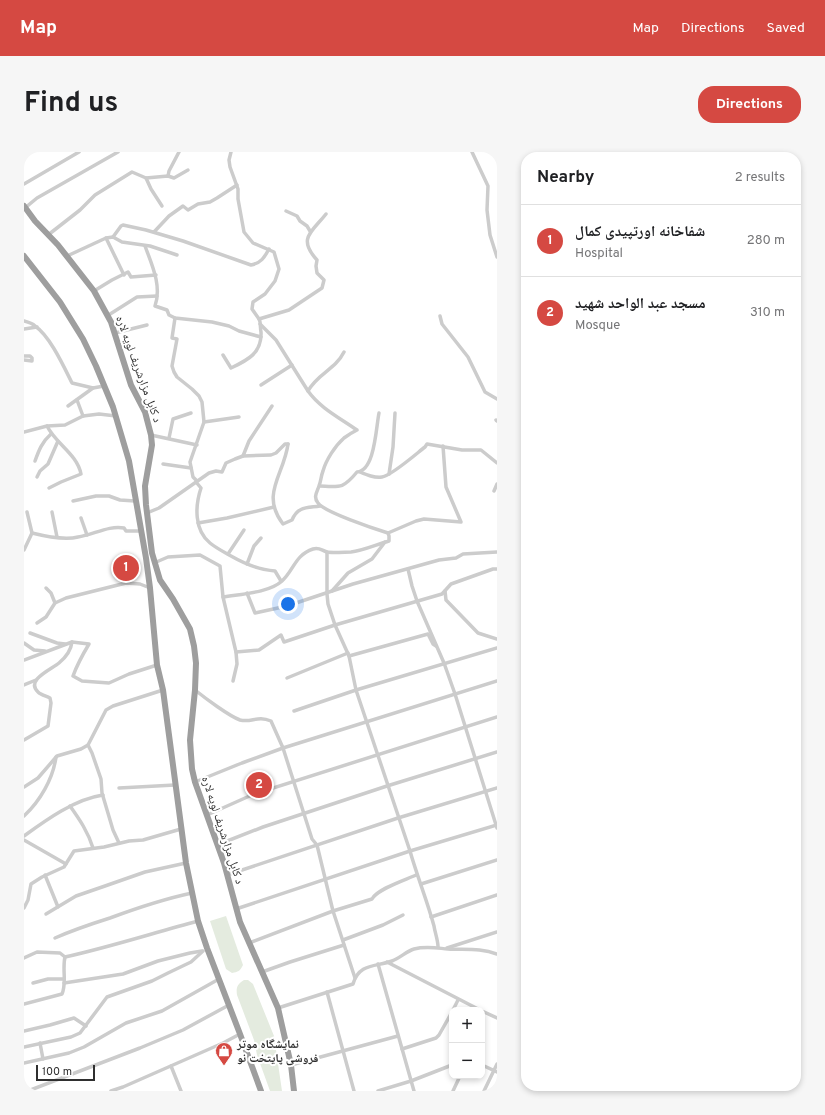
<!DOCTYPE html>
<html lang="en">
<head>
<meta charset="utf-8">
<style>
	body { margin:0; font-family:Overpass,"Noto Naskh Arabic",sans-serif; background:#f6f6f6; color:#202124 }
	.controls { position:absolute; right:12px; bottom:12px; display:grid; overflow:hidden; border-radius:8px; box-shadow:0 2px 6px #0003 }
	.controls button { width:36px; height:36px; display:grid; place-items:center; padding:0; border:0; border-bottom:1px solid #e0e0e0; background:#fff; color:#202124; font:20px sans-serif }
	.scale { position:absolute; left:12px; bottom:10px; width:59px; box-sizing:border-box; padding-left:4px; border:2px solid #2f2f2f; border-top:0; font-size:11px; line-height:14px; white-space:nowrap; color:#2f2f2f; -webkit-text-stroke:3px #fff; paint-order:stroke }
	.you { position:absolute; left:264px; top:452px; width:14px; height:14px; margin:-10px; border:3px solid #fff; border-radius:50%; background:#1a73e8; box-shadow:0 0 0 6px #1a73e833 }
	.badge { display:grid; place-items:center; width:26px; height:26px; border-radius:50%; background:#d54942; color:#fff; font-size:13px; font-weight:700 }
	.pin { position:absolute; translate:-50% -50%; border:2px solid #fff; box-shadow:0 1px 4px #0006 }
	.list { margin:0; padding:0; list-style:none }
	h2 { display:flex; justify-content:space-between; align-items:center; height:52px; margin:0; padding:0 16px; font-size:17px }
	h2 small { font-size:13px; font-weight:400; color:#757577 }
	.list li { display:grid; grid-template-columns:26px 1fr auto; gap:12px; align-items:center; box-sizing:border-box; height:72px; padding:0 16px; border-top:1px solid #e0e0e0 }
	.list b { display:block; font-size:15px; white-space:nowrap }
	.list p { margin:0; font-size:13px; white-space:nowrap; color:#757577 }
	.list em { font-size:13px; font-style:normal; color:#757577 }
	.map { position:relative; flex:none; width:473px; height:939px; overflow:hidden; border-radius:16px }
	header { display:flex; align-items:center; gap:24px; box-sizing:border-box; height:56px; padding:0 20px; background:#d54942; color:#fff }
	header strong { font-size:19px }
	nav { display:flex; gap:22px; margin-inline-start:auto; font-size:14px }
	.intro { display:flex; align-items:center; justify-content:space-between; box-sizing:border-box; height:96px; padding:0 24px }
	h1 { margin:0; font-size:28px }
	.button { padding:10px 18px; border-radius:16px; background:#d54942; color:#fff; font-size:14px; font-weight:700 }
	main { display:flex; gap:24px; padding:0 24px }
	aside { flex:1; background:#fff; border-radius:16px; box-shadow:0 2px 6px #0003 }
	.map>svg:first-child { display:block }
</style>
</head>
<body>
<header>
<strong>Map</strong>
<nav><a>Map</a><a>Directions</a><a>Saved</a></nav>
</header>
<div class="intro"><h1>Find us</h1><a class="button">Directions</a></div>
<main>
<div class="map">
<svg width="473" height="939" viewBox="0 0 473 939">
	<rect width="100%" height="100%" fill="#fff"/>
	<g fill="#e4ebdf">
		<path d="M 202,764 L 219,813 C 216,819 214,820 208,821 L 202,817 L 186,769 Z"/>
		<path d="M 220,828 L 224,828 L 229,832 L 250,884 L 258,939 L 246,939 L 233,903 L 230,888 L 213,843 C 212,836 213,832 220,828 Z"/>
	</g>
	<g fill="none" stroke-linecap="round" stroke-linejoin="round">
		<g stroke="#ccc" stroke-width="3.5">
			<polyline points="448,0 464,34 463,58 466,83 473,105"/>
			<polyline points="144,24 145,19 155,0"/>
			<polyline points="122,26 127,37 138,54"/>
			<polyline points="0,32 55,0"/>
			<polyline points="1,56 13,46 94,0"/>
			<polyline points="262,59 273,64 276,69 283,74 286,79"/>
			<polyline points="130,80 145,64 159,54 164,58 174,52 186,50 193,46 213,33"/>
			<polyline points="24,83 56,58 71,43 108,20 122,26 144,24 150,26 164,18"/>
			<path d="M 89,85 L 97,74 L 99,73 L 122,78 L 159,89 L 227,113 C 237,111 240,106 245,97"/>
			<polyline points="82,86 100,123"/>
			<path d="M 121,94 C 128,113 138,134 131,154 L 143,158 L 145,163 L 151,166 L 188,170 L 205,174 L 215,179 L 237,185"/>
			<polyline points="43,104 82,86 89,85 98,90 126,94 153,103"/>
			<polyline points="70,139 88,128 104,120 107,125 132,123"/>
			<polyline points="83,164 113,145 133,144"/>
			<polyline points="416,164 418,172 444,205 461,240 473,247"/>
			<polyline points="151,166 148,186 153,187 148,214 150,220 153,225 168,237 175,244 178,250 180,270 166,310 169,325 173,329"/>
			<path d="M 235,167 L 265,158 L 298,136 L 300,128 L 293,121 L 292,114 L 293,108 C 273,86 288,80 302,62"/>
			<path d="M 0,169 C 4,170 8,171 11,174 C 26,184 40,215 48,231 L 69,236"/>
			<polyline points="236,172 252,188 284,239"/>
			<polyline points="0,177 13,175"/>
			<polyline points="91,181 123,173"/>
			<path d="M 199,203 L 207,216 C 224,208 238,201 237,180 C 236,176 237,170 235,167 C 233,164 230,160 228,157 L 229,150 L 241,142 L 251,129 L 255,117 L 250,100 L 229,91 L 220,80 L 214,47 L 214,37 L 206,15 L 205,8 L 207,0"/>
			<polyline points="0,204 6,204 8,206 8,209 0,208"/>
			<polyline points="237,233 268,213"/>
			<polyline points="53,248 59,264"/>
			<polyline points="44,254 69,236 80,234"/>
			<polyline points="472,268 473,269"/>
			<polyline points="180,270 215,265"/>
			<path d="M 23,274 C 32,292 53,302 57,322 L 37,330 L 25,336"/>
			<polyline points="0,280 23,274 41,273 59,264 75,262 92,264"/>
			<polyline points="127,283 173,293"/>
			<polyline points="145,286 149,267 167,261"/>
			<path d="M 264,292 C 260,323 236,342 259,372 L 268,368 C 274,354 283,356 296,354"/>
			<polyline points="219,304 225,289 248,254"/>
			<path d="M 11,309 C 15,298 18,290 27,282"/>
			<polyline points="139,312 167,316"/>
			<path d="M 336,320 C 343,323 350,326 358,325 C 367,324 392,302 401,295 L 403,292 L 438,298 L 457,298 L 473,311"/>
			<polyline points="365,322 369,295 371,261"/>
			<polyline points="13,325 16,319 24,312 34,289"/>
			<path d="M 172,330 L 177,336 C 171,354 170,378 186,391 C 192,396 200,400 207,404 C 221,412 235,418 251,419 L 257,429"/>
			<path d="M 296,334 C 316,335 319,337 333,320 C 351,319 352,275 355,261"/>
			<polyline points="470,339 473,332"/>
			<polyline points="49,349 72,344 85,344 96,348 111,349"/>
			<polyline points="28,360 33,385"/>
			<polyline points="123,361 135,356 185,321 192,319 198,320 202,311 211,307 219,304 247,303 252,301 261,292 264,292"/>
			<polyline points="57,366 63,383"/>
			<polyline points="174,371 203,366 250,355"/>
			<path d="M 8,381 C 20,384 42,388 54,385 C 69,383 85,373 100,376 L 102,379 L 117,379"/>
			<polyline points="364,381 392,369 400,367 437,370 422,335 419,294"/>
			<polyline points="0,398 8,381 3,360"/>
			<path d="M 303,400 L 303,442 L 304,452 L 311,473 L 325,504 L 332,538 L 386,699 C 393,724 403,748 410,774 C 411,781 414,788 414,795"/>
			<polyline points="204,402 220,378"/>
			<polyline points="130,411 144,405 176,403 196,414 199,445 212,500 213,512 209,529"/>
			<polyline points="223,412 230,394 237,386"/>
			<polyline points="384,417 388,434 393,449 420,511 431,542 473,676"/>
			<polyline points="22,436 27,441 31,451"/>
			<polyline points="308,439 324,421 348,407 361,390"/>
			<polyline points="421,439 422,448 454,481 473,487"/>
			<polyline points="223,441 231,461 263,454 329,432 415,408 432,406 439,402 473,400"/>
			<path d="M 199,445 C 216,442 245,441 258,429 C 270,418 271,403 289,397 C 295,395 297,398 303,400 C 307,401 322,400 327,400 C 338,399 354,392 365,389 L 365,384 L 364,381 C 351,377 300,360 294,351 C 289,345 293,340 295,334 C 297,329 297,324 299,319 C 302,308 311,294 320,286 C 324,283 329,280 333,278 C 316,266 296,256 284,239 C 294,221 311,218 320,200"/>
			<polyline points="13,471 22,465 31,451 42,446 102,431 116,432 126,436"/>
			<polyline points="6,481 33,491 41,492"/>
			<polyline points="0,491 10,498 21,499"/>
			<polyline points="212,500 235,498 257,483 260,490 311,473 418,442 427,432 469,417 473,417"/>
			<polyline points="325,504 404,482 409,492 412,494"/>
			<path d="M 0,508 L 48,490 L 65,492 C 59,502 53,513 49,524 L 58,529 L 85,531 L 105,522 L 133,513"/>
			<polyline points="263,526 324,501"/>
			<polyline points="0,533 12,528"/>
			<path d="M 171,538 C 181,546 205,564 216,568 C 228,571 233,563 247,569 L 259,596 L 288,687 L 293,693 L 309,759 L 331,826"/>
			<polyline points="270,559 332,538 473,496"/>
			<path d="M 0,588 L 24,574 L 27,551 L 26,546 C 22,544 17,543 14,540 C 1,528 28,517 35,511 C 41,506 47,498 48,490"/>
			<polyline points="64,593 68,601 77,627 78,641 89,678 95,691"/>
			<polyline points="171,630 218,611 259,596 473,529"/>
			<polyline points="0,635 14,626 33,604 57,597 64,593 82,558 89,554 139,538"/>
			<polyline points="95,636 151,633"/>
			<path d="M 46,654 C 56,668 64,680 69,696"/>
			<polyline points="183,663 230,642 473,565"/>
			<path d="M 0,664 C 16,649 29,627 32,605"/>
			<path d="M 0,684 C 22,668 51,647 79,643"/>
			<polyline points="0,688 42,712"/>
			<polyline points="193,693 239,675 363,634 473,600"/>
			<polyline points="21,723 34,755"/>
			<polyline points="203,723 374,666 473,636"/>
			<polyline points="397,732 473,708"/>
			<polyline points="0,756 4,748 7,732 18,725 40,715 50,699 80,695 105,689 119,688 157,677"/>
			<polyline points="212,757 386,699 473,673"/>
			<polyline points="22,762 52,744 81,734 121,720 162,711"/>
			<polyline points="407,765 473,743"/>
			<path d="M 31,786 C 49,778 67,772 86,766 C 113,756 140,747 168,741"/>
			<polyline points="319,788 359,773 379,763"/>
			<path d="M 225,791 L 309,759 L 348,747 C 353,737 381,728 392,723"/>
			<polyline points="423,796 473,780"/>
			<path d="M 0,806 L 13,800 L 36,801 L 41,805 C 86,795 129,781 174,769"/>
			<polyline points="363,810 456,858"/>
			<polyline points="354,812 390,939"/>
			<polyline points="238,820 266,810 320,793"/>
			<polyline points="9,831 24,827 40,827"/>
			<polyline points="40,831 99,822 134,809 166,801 178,799"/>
			<polyline points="303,840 330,939"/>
			<path d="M 0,852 L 38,842 C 43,831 38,817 41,805"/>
			<path d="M 254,856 L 329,832 C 335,811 352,815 368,809 C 376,806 383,799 390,797 C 402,794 412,796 424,797 C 441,798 457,796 473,802"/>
			<polyline points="429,858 434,848"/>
			<polyline points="458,859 473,866"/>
			<polyline points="0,879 26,873 50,866 62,874"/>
			<polyline points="16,891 19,907"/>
			<polyline points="0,895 47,885 56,881 83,845 128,829 144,821 167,810 179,799"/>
			<polyline points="378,897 412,886 415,883 428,860"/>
			<polyline points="0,911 45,901 60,895 102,871 138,859 195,827"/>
			<polyline points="267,913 374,884"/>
			<polyline points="458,913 473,920"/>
			<polyline points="147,914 157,939"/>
			<polyline points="4,939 116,896 159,878 205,853"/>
			<polyline points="87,939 99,935 199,891 216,882"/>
			<polyline points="354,939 387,929 428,913"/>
			<polyline points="429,939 436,924"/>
			<polyline points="460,939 473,912"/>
		</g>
		<g stroke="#9e9e9e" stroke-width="6">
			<polyline points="0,54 11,69 34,93 70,139 87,170 107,233 121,260 127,283 128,293 121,334 122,353 128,401 136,428 149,447 166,477 170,494 172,511 171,538 166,588 168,617 171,630 200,711 216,770 254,856 267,913 270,939"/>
			<polyline points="0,104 36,150 59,187 72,214 89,255 105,309 122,406 126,436 133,513 139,538 162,711 174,769 183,796 216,882 237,939"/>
		</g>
	</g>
	<defs>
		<symbol id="shop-pin" viewBox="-11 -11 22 30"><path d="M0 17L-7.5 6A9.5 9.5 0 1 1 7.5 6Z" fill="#d54942" stroke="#fff"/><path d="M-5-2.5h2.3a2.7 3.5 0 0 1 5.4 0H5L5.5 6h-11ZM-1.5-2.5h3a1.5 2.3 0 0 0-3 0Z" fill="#fff"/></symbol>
	</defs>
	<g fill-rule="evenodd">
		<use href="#shop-pin" x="190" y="889" width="20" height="27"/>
	</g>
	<g text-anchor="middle" stroke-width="4" stroke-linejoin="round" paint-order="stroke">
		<g font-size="12" fill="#2f2f2f" stroke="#fff">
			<text transform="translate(115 217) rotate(70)" y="4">د کابل مزارشریف لویه لاره</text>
			<text transform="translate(199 678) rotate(72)" y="4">د کابل مزارشریف لویه لاره</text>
		</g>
		<g font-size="12" font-weight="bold" fill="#2f2f2f" stroke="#fff" text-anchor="start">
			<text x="213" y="896">نمایشگاه موتر<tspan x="213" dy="14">فروشی پایتخت نو</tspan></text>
		</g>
	</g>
</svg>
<div class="controls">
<button>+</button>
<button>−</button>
</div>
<div class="scale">100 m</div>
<div class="you"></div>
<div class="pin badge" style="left:102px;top:416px">1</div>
<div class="pin badge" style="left:235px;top:633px">2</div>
</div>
<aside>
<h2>Nearby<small>2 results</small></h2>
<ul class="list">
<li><span class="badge">1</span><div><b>شفاخانه اورتپیدی کمال</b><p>Hospital</p></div><em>280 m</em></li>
<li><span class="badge">2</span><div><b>مسجد عبد الواحد شهید</b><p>Mosque</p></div><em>310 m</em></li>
</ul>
</aside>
</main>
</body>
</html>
